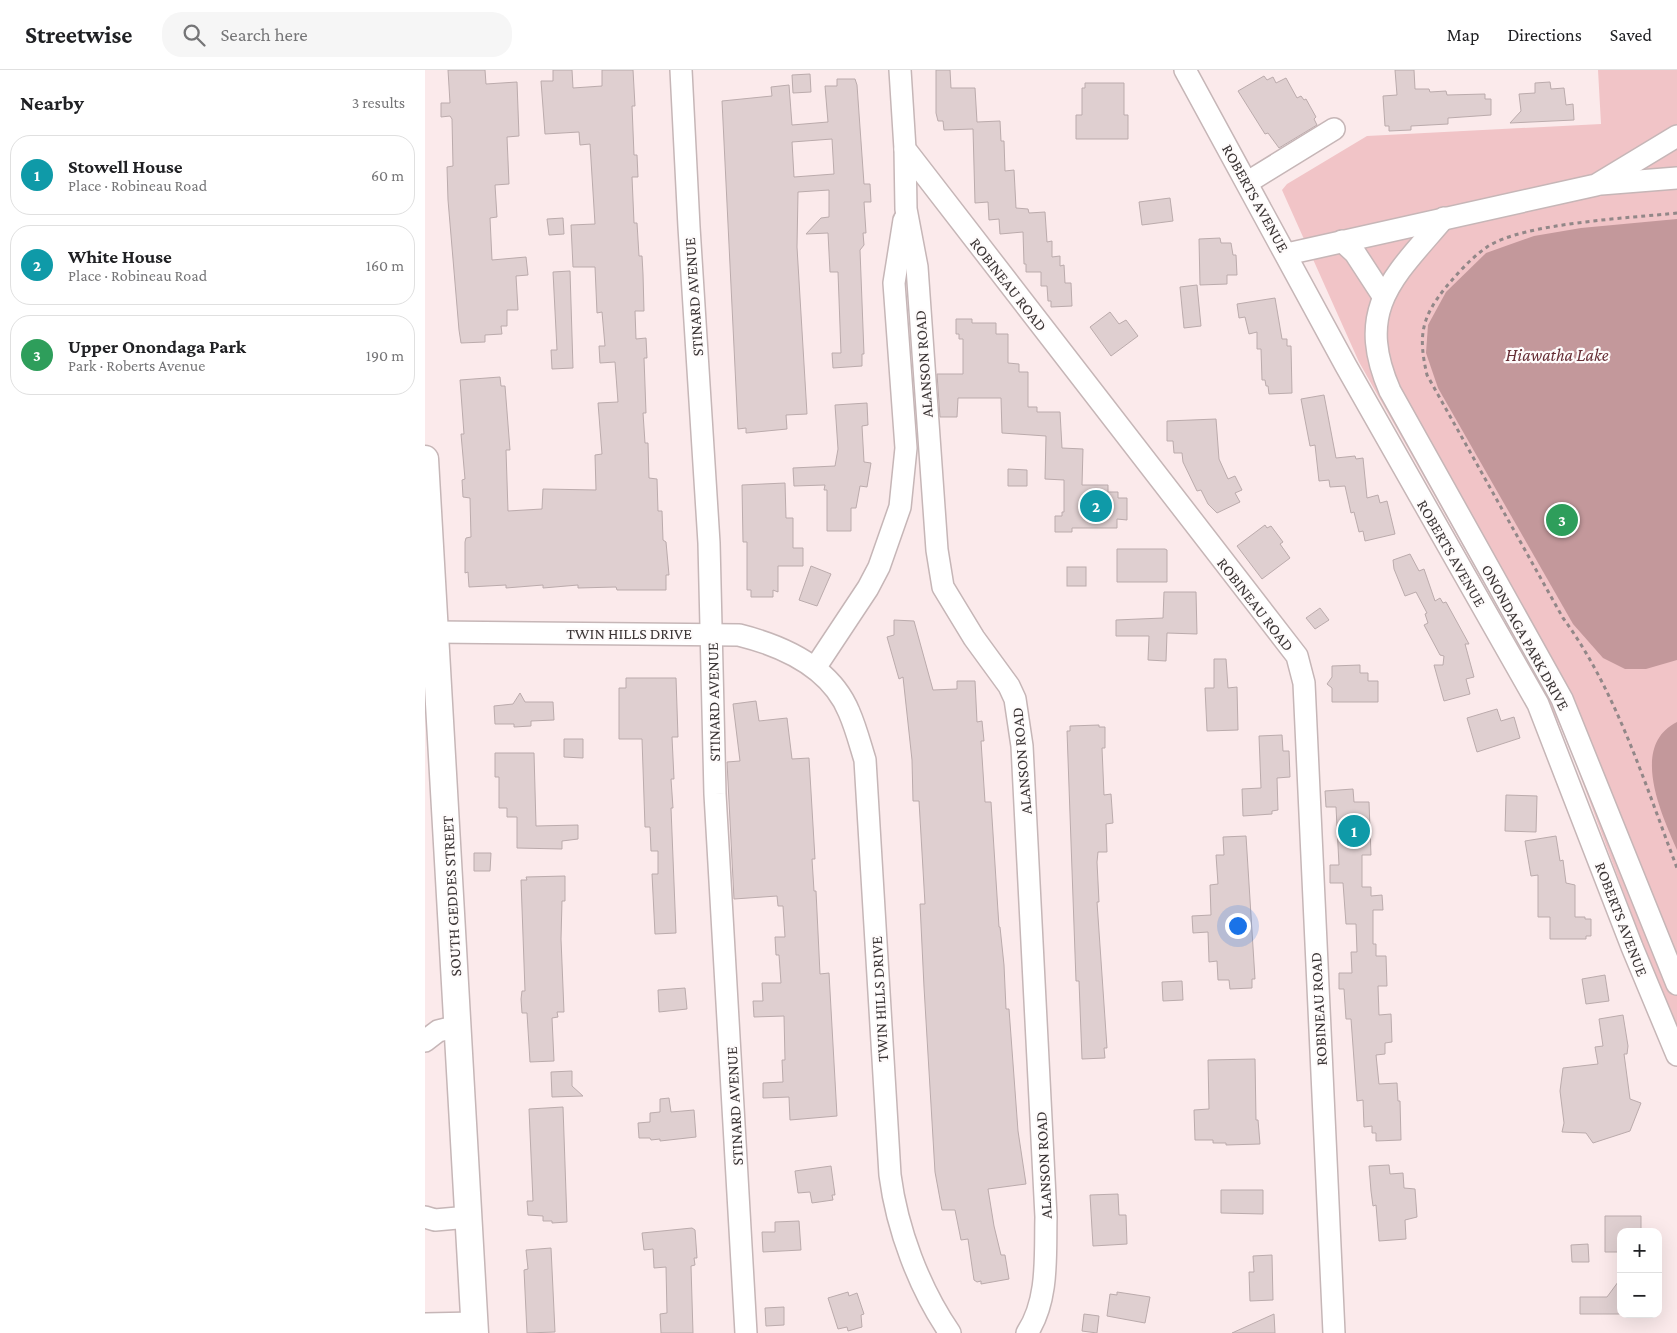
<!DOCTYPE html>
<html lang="en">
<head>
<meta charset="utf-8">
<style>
	body { margin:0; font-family:"Crimson Pro",serif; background:#f6f6f6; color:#202124 }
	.controls { position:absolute; right:15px; bottom:15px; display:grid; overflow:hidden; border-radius:10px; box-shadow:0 5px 20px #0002 }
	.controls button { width:45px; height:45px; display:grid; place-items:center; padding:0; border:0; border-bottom:1px solid #e0e0e0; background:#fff; color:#202124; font:25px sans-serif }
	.you { position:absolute; left:812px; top:855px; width:18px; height:18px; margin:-12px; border:4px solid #fff; border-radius:50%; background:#1a73e8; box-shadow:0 0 0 8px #1a73e833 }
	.badge { display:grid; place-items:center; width:32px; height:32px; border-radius:50%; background:#ea580c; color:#fff; font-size:16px; font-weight:700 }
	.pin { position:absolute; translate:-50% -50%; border:2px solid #fff; box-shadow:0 1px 5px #0006 }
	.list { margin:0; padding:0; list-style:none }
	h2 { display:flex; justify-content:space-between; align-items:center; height:65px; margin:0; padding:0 20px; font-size:21px }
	h2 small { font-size:16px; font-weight:400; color:#757577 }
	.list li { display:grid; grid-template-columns:32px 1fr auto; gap:15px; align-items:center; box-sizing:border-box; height:80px; margin:0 10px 10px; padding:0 10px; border:1px solid #e0e0e0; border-radius:20px }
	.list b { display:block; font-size:19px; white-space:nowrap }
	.list p { margin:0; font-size:16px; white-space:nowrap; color:#757577 }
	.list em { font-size:16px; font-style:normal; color:#757577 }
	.icon { flex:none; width:28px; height:28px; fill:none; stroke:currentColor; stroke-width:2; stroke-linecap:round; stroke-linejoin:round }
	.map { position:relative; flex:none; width:1252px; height:1263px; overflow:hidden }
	header { display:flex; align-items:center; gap:30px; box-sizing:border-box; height:70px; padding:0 25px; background:#fff; border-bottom:1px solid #e0e0e0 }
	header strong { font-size:24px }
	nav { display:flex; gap:28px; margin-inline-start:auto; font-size:18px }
	.search { width:350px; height:45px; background:#f6f6f6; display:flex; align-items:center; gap:12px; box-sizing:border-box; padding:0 18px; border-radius:20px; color:#757577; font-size:19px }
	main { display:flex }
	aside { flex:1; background:#fff }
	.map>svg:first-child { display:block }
</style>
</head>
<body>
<header>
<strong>Streetwise</strong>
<div class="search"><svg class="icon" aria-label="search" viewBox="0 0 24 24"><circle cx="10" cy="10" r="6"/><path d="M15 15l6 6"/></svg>Search here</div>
<nav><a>Map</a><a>Directions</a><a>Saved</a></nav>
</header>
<main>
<aside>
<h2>Nearby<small>3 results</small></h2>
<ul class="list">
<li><span class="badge" style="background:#0f9aa8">1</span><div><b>Stowell House</b><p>Place · Robineau Road</p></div><em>60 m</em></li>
<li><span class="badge" style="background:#0f9aa8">2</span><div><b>White House</b><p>Place · Robineau Road</p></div><em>160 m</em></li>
<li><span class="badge" style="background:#2e9e5b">3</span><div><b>Upper Onondaga Park</b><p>Park · Roberts Avenue</p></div><em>190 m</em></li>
</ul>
</aside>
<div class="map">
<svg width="1252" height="1263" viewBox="0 0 1252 1263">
	<rect width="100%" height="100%" fill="#fbeaeb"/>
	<polygon fill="#f1c4c7" points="1173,0 1252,0 1252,957 1217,872 1143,673 1112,607 934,292 857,120 862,114 942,66 1176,54"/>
	<g fill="#c3989b">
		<polygon points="1252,149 1252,590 1221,599 1200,599 1178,588 1148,554 1013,318 1001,283 1003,255 1021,222 1061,183 1109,166 1156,158"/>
		<path d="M 1252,652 L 1252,780 C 1237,745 1204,676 1252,652 Z"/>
	</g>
	<g fill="#dfcfd0" stroke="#bbabac" fill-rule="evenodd">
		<polygon points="23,0 60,0 61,14 92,12 94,66 82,67 84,114 70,115 72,147 65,148 67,190 101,187 103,205 91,206 93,240 82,240 82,256 76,256 77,264 60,265 60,272 36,273 34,260 23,130 22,97 28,96 27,49 25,46 16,47 16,33 25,33"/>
		<polygon points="128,0 147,0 148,18 177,16 177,0 208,0 210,36 207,36 209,85 212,85 213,107 207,107 209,153 212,153 214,186 217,186 218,204 219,241 210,241 211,269 221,268 222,288 219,288 221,343 218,343 220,373 223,373 224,408 232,409 233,441 237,441 238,470 241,472 244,505 241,505 241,520 192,520 191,517 153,518 153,515 118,518 118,515 81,518 81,515 44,517 43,502 40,503 40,472 41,468 46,467 45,428 38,427 37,410 40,409 36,364 39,364 35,310 75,307 76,316 80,316 85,380 81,380 83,441 117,439 118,419 171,420 170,385 177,384 173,333 193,332 190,292 175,293 174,276 180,276 177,242 172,243 170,197 148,197 146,155 170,154 165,74 155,75 154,62 120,64 116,11 128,11"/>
		<polygon points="511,0 525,0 526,18 550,18 552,52 575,51 576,71 579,71 580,101 589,100 591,138 603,139 604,143 620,142 622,172 627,171 627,187 635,186 635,196 639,195 640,213 646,213 647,236 626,237 626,231 623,231 622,216 616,216 616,202 601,202 601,194 599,194 598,162 575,164 574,149 564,150 563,132 550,133 548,59 519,60 518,51 513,51 511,43"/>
		<polygon points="970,0 989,0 990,19 1004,19 1005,22 1021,21 1022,25 1060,24 1060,29 1066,29 1066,45 1023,48 1023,54 986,56 986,60 964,61 964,56 960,56 958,26 972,25"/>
		<polygon points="385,4 386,22 368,23 367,5"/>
		<polygon points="839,6 842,10 848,7 851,13 861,8 872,28 876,26 879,30 881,29 891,47 889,49 892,55 854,78 843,63 840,64 813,21"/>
		<path d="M 412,9 L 430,9 L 432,15 L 439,114 L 445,114 L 446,132 L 439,132 L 441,163 L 438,163 L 439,175 L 435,180 L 439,284 L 437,284 L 437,296 L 408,298 L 407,283 L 416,283 L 413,202 L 405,202 L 403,163 L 381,164 L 396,148 L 404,147 L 404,120 L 373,122 L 372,177 L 382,344 L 361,345 L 362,359 L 321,363 L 321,358 L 313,359 L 297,31 L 347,26 L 346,17 L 364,15 L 367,55 L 403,52 L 400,16 L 412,16 ZM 407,69 L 409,104 L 369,107 L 367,72 Z"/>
		<polygon points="1125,12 1126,19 1139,18 1141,35 1148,34 1149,50 1085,53 1096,41 1094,24 1110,23 1110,13"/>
		<polygon points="660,13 699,13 699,45 703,45 703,69 651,69 651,45 657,45 657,18 660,18"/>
		<polygon points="745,128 748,151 717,155 714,132"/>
		<polygon points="138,148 139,164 124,165 122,149"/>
		<polygon points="795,168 796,173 806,173 808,185 811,185 812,205 802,205 802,214 775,215 774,169"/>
		<polygon points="145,201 148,298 127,299 126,280 132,280 128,202"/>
		<polygon points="772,215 776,256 759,258 755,217"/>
		<polygon points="850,228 857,269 862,269 862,276 866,276 867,323 844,324 843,316 841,316 840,310 837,310 836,279 832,279 832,262 824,264 820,247 814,248 812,234"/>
		<polygon points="685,242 694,254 701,250 713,266 686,286 665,257"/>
		<polygon points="531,249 547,249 547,253 571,253 571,264 583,264 583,293 594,294 594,302 603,302 603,337 612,337 612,342 635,342 637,378 658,379 657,415 683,415 683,422 693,422 693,428 702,428 702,450 692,449 692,458 647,458 647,462 630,462 630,446 637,446 637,442 639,442 639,410 620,409 621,366 577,363 576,328 533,328 532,347 515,347 512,304 538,304 538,269 534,269 534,264 531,264"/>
		<polygon points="899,325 911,388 930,386 931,389 938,388 942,428 953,425 955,433 962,431 970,464 940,471 938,461 934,462 929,442 926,443 920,416 905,417 904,410 894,411 890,375 885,376 876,329"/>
		<polygon points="442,333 443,355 437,356 439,392 446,393 442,417 435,416 431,438 426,438 426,461 402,461 402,420 399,420 400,415 369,416 368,398 410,396 413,379 410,335"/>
		<polygon points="791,349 794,389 803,409 810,406 817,420 810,423 815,432 792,443 783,434 776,420 772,421 758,392 757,383 749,383 748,371 742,371 742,351"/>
		<polygon points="583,399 602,400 602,416 583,416"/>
		<polygon points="360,413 361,448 368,448 368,478 378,478 378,496 353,496 353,522 348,520 348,527 326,527 326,520 322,520 322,472 318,472 317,415"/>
		<polygon points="840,455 842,458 846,456 858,472 855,474 865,488 837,509 812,476"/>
		<polygon points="692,479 740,479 742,480 742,512 692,512"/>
		<polygon points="985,484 994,501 999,499 1010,531 1015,528 1018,533 1021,532 1044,574 1040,574 1049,607 1041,609 1045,624 1019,631 1009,595 1018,595 1019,586 1015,585 999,555 1003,553 1000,544 1002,543 991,522 980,526 969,499 968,490"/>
		<polygon points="386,496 406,504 392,536 374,530"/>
		<rect x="642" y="497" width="19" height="19"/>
		<polygon points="739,522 771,522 772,564 742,563 741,591 723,590 724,566 691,566 691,550 738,548"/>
		<polygon points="895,538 904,550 890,559 881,548"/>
		<polygon points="469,550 489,551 508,620 532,619 532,611 550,611 552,652 557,651 559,671 556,671 560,732 566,732 574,857 575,857 579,895 581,939 584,939 593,1061 601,1114 563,1119 569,1156 576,1185 580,1185 584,1209 556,1214 556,1211 552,1212 549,1210 543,1169 536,1170 530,1140 517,1140 510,1102 499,917 495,834 500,834 494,731 488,731 487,690 478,607 474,609 462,567 469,565"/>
		<polygon points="789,589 801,589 803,618 812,617 813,660 782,661 780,618 789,618"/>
		<polygon points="935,595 935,603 943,603 943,611 953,611 953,632 907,632 907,618 902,614 907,607 907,596"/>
		<polygon points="201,608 251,608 253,667 247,667 249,709 246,709 248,738 246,738 251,863 230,864 227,804 233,804 233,781 226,781 225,757 220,757 217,669 194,669 194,618 201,618"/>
		<polygon points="95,623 100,632 128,632 129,650 106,651 106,656 89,657 89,654 70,654 69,636 88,634"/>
		<polygon points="331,631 334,651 362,648 367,689 384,688 390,789 387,789 389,821 391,821 395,904 404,903 412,1046 365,1050 364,1027 338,1028 338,1013 358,1012 357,990 360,990 359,946 329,947 328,931 338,931 337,913 356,913 354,885 351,885 350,867 360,867 358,836 353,836 352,826 309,829 302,692 315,691 308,634"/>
		<polygon points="1072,639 1076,651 1089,647 1095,668 1052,682 1042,648"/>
		<polygon points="674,655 674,657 680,657 680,678 677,678 679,725 686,724 688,753 681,754 682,782 673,782 672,792 674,832 672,832 682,978 679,978 680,988 657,989 654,911 651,911 642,661 645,661 645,656"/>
		<polygon points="857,665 858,681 864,681 865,707 852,708 853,740 847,741 847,744 818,746 817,719 836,718 834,666"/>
		<polygon points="139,669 158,669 158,688 139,687"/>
		<polygon points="70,683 109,683 111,756 153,755 153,769 137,771 137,779 92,778 92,747 82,747 82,738 74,738 74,707 70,707"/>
		<polygon points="928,719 929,732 944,732 946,785 937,785 937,817 946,817 946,826 957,825 958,840 948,840 948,874 951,874 951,886 961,886 962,916 953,916 954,945 966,944 967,972 960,973 960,984 951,985 954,1014 972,1013 973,1031 975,1031 976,1070 951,1071 951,1063 947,1063 947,1056 939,1057 938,1030 932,1031 926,949 921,949 919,919 914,919 914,903 927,903 926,882 932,882 931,854 921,854 918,813 905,813 905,795 914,795 911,737 901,737 900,721"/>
		<polygon points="1081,725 1112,726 1111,762 1080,761"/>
		<polygon points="821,766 830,909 827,909 827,918 805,919 804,910 793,910 792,891 784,892 783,862 768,863 767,846 786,845 785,815 793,814 791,785 799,785 798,767"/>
		<polygon points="1131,766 1135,791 1138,790 1141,813 1150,815 1150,847 1160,847 1160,849 1166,849 1166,866 1161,866 1161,869 1125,869 1125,847 1113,847 1113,805 1106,806 1100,771"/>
		<polygon points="49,783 66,783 65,801 49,801"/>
		<polygon points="140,806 140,831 137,831 136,869 139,942 132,942 133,947 127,948 129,991 105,992 102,943 97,943 96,929 97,921 100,921 96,810 102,810 101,807"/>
		<polygon points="1180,905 1184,931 1161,934 1157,909"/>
		<polygon points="757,911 758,930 738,931 737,912"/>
		<polygon points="260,918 262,939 234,942 233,920"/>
		<polygon points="1198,945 1203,976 1202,984 1199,984 1205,1029 1216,1033 1205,1061 1168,1073 1161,1063 1137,1062 1139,1053 1135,1021 1138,998 1173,994 1170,977 1178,976 1174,949"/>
		<polygon points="830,989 831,1050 833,1050 835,1074 801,1075 801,1073 788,1073 788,1070 770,1070 769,1040 784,1039 783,990"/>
		<polygon points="147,1001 147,1016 158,1026 127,1027 126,1002"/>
		<polygon points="244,1028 246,1042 269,1040 271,1067 235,1071 235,1069 226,1070 225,1068 214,1068 213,1053 225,1052 225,1043 235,1042 235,1029"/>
		<polygon points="138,1037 142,1152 127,1153 127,1151 118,1151 118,1146 103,1145 102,1131 108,1131 104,1039"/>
		<polygon points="964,1095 965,1104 978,1103 979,1118 990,1119 992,1147 980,1150 981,1169 954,1171 951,1135 948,1136 946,1121 944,1096"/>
		<polygon points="406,1096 410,1125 407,1125 408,1130 387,1133 385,1122 373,1123 370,1101"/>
		<polygon points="796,1120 838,1120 838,1144 796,1143"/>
		<polygon points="693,1124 694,1145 701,1145 702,1174 668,1176 665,1125"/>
		<polygon points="1180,1146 1216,1146 1216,1162 1196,1162 1196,1182 1180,1182"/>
		<polygon points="374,1151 376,1180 338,1182 337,1162 350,1162 350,1152"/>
		<polygon points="267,1158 270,1160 272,1188 269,1188 270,1195 266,1196 268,1263 236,1263 235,1244 242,1243 241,1197 229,1198 228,1179 219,1180 217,1163"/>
		<polygon points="1163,1174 1164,1192 1147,1192 1146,1175"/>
		<polygon points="126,1178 130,1262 102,1263 99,1200 103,1199 101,1180"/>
		<polygon points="847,1185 848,1230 825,1231 824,1202 829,1202 828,1186"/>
		<polygon points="1196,1208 1196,1244 1155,1244 1155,1227 1182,1227"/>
		<polygon points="423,1222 424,1226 432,1223 439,1244 436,1245 437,1257 423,1261 422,1257 413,1259 403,1228"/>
		<polygon points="692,1222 725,1227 720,1253 682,1246 685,1224 692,1225"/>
		<polygon points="359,1237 359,1255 341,1256 340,1238"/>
		<polygon points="659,1244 674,1246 672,1263 657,1261"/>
		<polygon points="849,1244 850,1263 807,1263"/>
	</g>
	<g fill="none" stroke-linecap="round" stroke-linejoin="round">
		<defs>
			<g id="minor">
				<polyline points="256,0 264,157 284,473 290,724 321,1263"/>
				<polyline points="475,0 480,79 872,586 879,613 909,1263"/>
				<polyline points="760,0 921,296 1113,634 1207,877 1252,985"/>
				<path d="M 480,79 L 481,139 L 492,197 L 512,480 L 518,517 L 549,568 L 584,616 L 590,629 L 597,676 L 621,1147 C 620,1185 624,1230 602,1263"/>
				<polyline points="823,112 909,59"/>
				<polyline points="1176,114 1252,108"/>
				<path d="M 1019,148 C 969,207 929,238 965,321 L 1137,629 L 1252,914"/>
				<polyline points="917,171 930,183 958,226"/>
				<polyline points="862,184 1171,115 1252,66"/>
				<path d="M 10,562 L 314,565 C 358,576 406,598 424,642 C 431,658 435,674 440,690 L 465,1105 C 472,1159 494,1218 525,1263"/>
				<polyline points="390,598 443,518 454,497 475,437 481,378 469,213 479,150"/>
				<polyline points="0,971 13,961 33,956"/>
				<polyline points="0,1147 10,1150 44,1147"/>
				<polyline points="0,1254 50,1253"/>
			</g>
			<polyline id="major" points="0,389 50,1263"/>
		</defs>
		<use href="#minor" stroke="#c6b6b7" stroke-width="24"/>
		<use href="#major" stroke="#c6b6b7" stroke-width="29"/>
		<path stroke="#928788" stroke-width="3" stroke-dasharray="4 4" stroke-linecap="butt" d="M 1252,143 C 1206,148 1097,153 1062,177 C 1046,188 1033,203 1021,217 C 996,248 993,266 1002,305 L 1138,548 C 1191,620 1220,714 1252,798"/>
		<use href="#minor" stroke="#fff" stroke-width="21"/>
		<use href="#major" stroke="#fff" stroke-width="26"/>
	</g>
	<g text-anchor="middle" stroke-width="4.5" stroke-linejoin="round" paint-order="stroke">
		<g font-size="16" fill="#3c3636" stroke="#fefbfb">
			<text transform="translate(831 128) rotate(61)" y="6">ROBERTS AVENUE</text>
			<text transform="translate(584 214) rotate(52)" y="6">ROBINEAU ROAD</text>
			<text transform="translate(268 227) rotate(-94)" y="6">STINARD AVENUE</text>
			<text transform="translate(498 294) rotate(-94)" y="6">ALANSON ROAD</text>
			<text transform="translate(1027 483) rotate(60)" y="6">ROBERTS AVENUE</text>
			<text transform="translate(831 534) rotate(52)" y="6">ROBINEAU ROAD</text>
			<text x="204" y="569">TWIN HILLS DRIVE</text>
			<text transform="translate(1101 567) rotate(61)" y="6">ONONDAGA PARK DRIVE</text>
			<text transform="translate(288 632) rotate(-91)" y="6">STINARD AVENUE</text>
			<text transform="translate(596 691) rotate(-95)" y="6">ALANSON ROAD</text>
			<text transform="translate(26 826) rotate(-93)" y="6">SOUTH GEDDES STREET</text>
			<text transform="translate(1197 849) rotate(69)" y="6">ROBERTS AVENUE</text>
			<text transform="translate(454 929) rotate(-93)" y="6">TWIN HILLS DRIVE</text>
			<text transform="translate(893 939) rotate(-93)" y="6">ROBINEAU ROAD</text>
			<text transform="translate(309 1036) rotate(-93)" y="6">STINARD AVENUE</text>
			<text transform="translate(618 1095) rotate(-93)" y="6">ALANSON ROAD</text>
		</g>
		<g font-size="18" font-style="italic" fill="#652d34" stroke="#fefbfb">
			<text x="1132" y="291">Hiawatha Lake</text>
		</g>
	</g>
</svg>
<div class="controls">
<button>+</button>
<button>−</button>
</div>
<div class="you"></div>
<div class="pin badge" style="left:929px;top:761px;background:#0f9aa8">1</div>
<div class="pin badge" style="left:671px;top:436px;background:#0f9aa8">2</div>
<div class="pin badge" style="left:1137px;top:450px;background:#2e9e5b">3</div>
</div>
</main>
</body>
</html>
